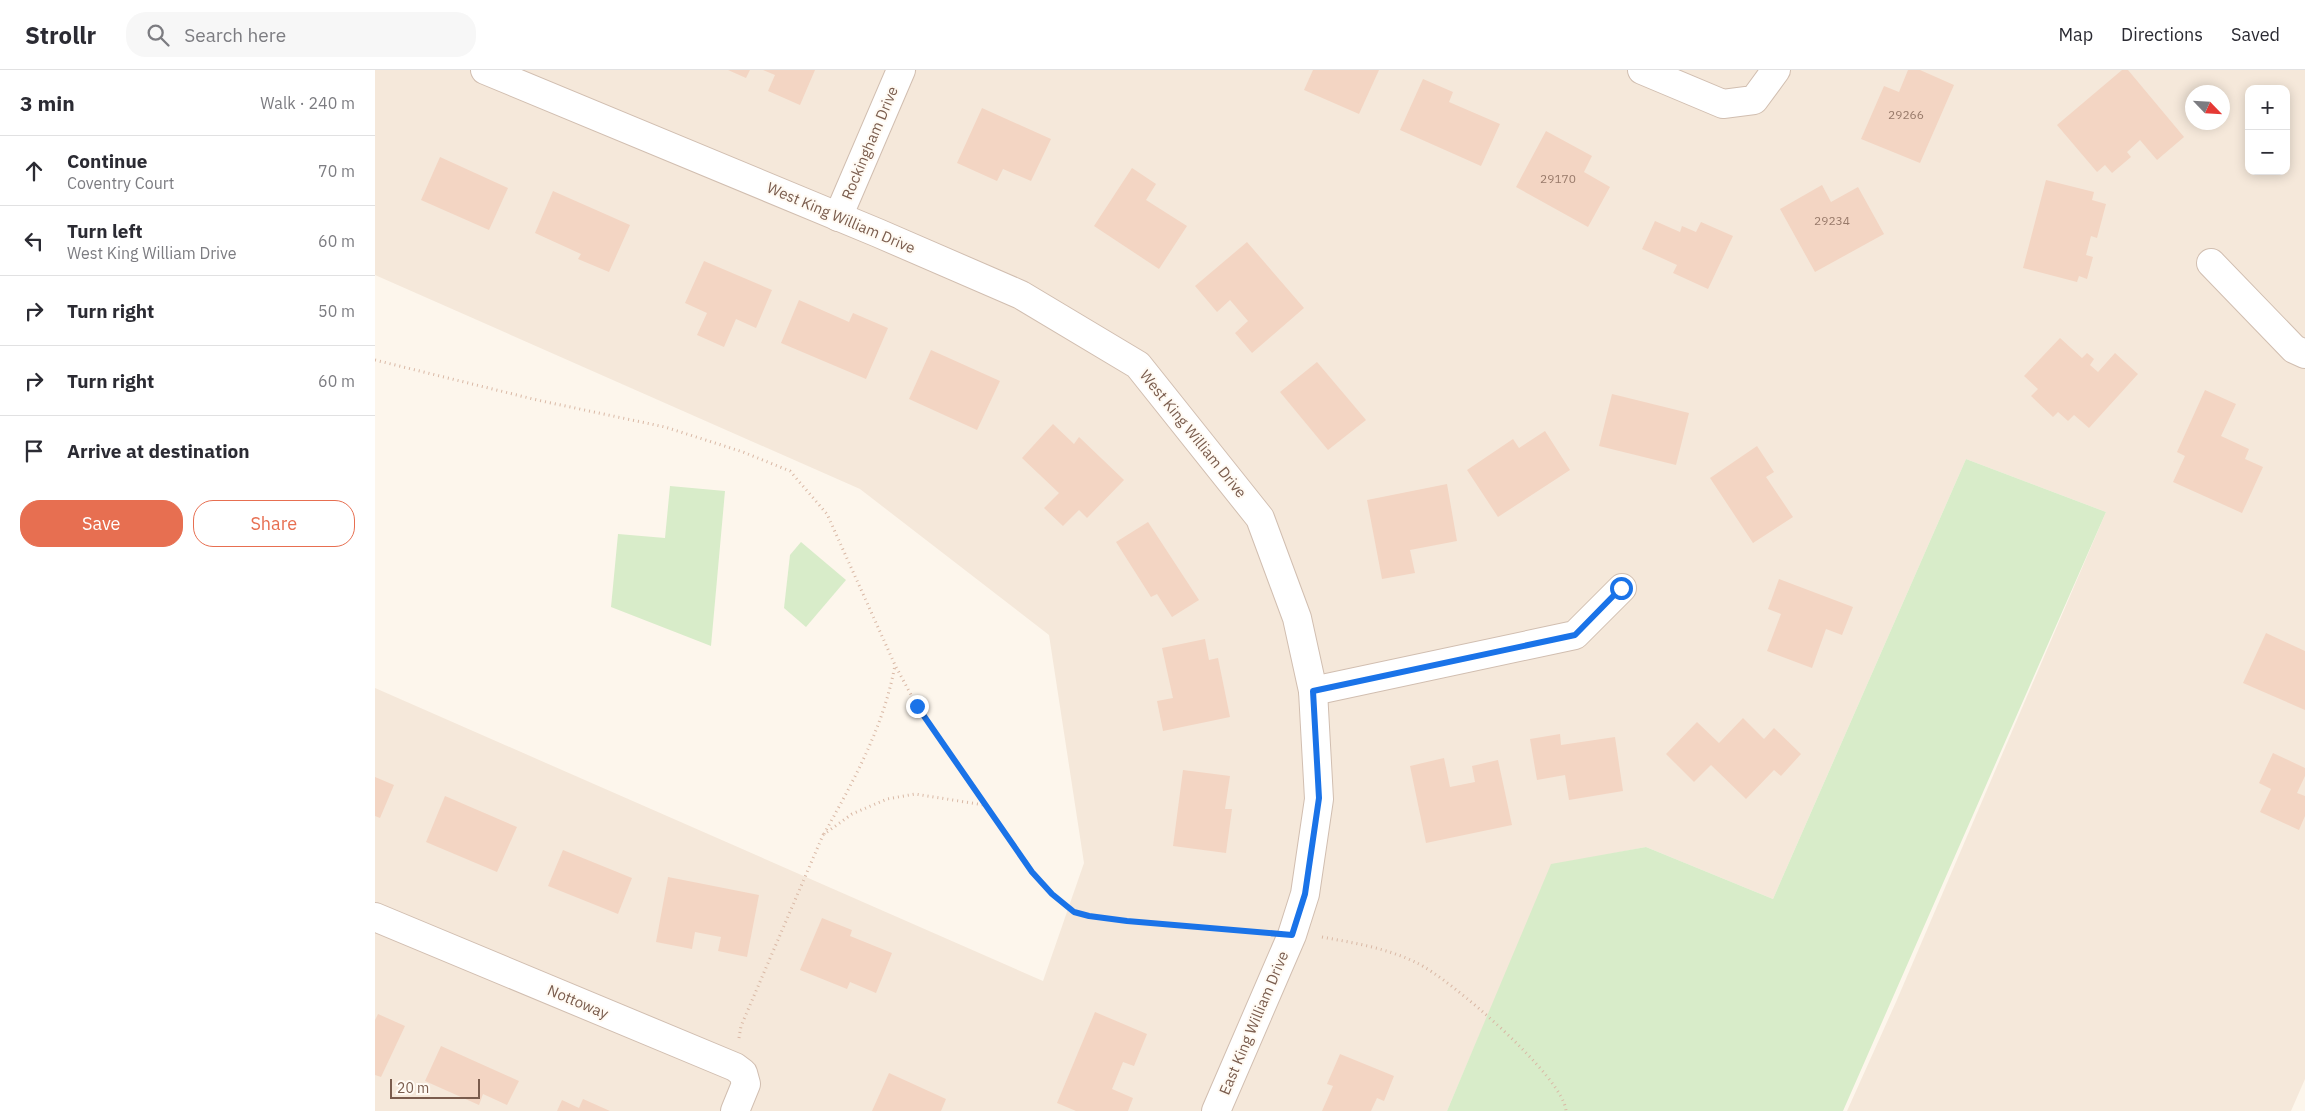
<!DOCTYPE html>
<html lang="en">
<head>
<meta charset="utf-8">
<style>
	body { margin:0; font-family:"IBM Plex Sans",sans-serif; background:#f7f7f7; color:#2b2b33 }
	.controls { position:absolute; right:15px; top:15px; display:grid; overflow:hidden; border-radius:10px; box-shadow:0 2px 12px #0003 }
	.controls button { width:45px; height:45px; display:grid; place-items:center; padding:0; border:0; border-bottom:1px solid #e1e1e2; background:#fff; color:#2b2b33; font:25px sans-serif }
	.compass { position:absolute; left:1810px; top:15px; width:45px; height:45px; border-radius:50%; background:#fff; box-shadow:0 2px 12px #0003; rotate:115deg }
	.scale { position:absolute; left:15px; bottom:12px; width:90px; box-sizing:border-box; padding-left:5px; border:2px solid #7a5c4d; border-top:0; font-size:14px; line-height:18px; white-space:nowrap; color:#7a5c4d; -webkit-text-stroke:4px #fffaf3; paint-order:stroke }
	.stop { position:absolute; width:15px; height:15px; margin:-11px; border:4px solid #1a73e8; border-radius:50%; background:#fff }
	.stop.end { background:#1a73e8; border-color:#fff; box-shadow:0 1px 5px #0008 }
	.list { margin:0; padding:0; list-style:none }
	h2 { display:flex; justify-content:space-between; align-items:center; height:65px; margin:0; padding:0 20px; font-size:21px }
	h2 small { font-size:16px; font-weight:400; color:#7c7c81 }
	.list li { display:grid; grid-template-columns:32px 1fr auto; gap:15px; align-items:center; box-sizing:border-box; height:70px; padding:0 20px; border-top:1px solid #e1e1e2 }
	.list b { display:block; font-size:19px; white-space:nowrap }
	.list p { margin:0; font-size:16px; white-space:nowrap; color:#7c7c81 }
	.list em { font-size:16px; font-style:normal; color:#7c7c81 }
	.actions { display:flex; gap:10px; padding:15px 20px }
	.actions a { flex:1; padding:11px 0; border:1px solid #e76f51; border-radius:20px; text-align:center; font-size:18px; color:#e76f51 }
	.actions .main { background:#e76f51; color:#fff }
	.icon { flex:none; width:28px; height:28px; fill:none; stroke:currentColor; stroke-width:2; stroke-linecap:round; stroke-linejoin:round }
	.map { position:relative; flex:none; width:1930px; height:1041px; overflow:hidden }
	header { display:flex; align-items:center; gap:30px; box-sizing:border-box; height:70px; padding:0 25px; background:#fff; border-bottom:1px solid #e1e1e2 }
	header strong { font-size:24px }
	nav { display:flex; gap:28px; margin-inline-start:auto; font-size:18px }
	.search { width:350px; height:45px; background:#f7f7f7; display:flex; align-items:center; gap:12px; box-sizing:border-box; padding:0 18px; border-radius:20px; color:#7c7c81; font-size:19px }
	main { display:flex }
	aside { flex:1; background:#fff }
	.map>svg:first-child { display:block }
</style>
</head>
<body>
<header>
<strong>Strollr</strong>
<div class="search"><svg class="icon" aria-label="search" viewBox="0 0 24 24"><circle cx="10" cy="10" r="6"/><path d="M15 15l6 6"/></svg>Search here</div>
<nav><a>Map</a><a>Directions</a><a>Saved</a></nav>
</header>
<main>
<aside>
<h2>3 min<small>Walk · 240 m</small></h2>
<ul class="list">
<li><svg class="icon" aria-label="ahead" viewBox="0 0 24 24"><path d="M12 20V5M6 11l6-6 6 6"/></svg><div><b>Continue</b><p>Coventry Court</p></div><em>70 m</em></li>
<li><svg class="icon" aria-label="left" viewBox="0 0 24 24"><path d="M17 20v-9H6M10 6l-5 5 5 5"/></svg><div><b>Turn left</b><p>West King William Drive</p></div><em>60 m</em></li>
<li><svg class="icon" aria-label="right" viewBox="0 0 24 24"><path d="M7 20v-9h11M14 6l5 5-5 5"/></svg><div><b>Turn right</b></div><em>50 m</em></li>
<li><svg class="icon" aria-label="right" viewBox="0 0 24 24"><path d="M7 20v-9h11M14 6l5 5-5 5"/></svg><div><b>Turn right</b></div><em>60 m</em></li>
<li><svg class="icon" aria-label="arrive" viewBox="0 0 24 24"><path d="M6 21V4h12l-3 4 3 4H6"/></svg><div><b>Arrive at destination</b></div></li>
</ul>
<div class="actions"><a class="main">Save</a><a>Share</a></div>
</aside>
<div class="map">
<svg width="1930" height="1041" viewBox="0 0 1930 1041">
	<rect width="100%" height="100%" fill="#fdf6ec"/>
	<path fill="#f5e8da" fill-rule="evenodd" d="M 0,0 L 1930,0 L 1930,1009 L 1916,1041 L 1472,1041 L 1521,932 L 1731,442 L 1591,389 L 1398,829 L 1271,777 L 1177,795 L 1072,1041 L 0,1041 L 0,618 L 668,911 L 709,793 L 674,565 L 485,419 L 0,205 ZM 1874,19 L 1911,19 L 1911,101 L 1874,101 ZM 1818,22 L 1848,22 L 1848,52 L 1818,52 Z"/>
	<g fill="#d8ecc9">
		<polygon points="1591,389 1731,442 1468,1041 1072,1041 1176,794 1271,777 1398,829"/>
		<polygon points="295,416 350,421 336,576 236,537 243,464 290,468"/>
		<polygon points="426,472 471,510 431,557 409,538 415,485"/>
	</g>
	<g fill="#f3d5c3">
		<polygon points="353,0 375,0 371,8"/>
		<polygon points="388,0 440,0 425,35 393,21 400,5"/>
		<polygon points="938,0 1004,0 984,44 929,20"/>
		<polygon points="1533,0 1545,0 1579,15 1545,93 1486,69 1509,16 1524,22"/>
		<polygon points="1747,0 1753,0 1809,67 1782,90 1765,70 1752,82 1756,87 1737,103 1730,95 1722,102 1682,55"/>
		<polygon points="1048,9 1078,22 1074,32 1125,54 1106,96 1025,60"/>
		<polygon points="607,38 676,69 656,111 628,99 622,111 582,93"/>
		<polygon points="1171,61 1217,86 1209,102 1235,117 1213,157 1141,117"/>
		<polygon points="65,87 133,118 114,160 46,130"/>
		<polygon points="757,98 781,114 771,130 812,156 784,199 719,156"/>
		<polygon points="1671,110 1719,122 1717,130 1731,134 1722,168 1716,166 1711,185 1718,187 1712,209 1704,206 1702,212 1648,198"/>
		<polygon points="1447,115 1456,132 1483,117 1509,164 1440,202 1405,139"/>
		<polygon points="178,121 255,155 234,202 203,189 206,184 160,163"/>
		<polygon points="1280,151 1305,162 1307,156 1321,162 1326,152 1358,166 1333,219 1298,203 1302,195 1267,179"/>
		<polygon points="872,172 929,238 877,283 860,263 873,251 855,230 842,242 820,216"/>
		<polygon points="329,191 397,220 381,258 361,249 349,277 322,265 332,243 310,233"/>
		<polygon points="424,230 474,252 478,243 513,258 491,309 406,273"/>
		<polygon points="1685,268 1707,288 1712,283 1719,289 1715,295 1723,302 1740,283 1763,304 1714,358 1699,345 1693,351 1683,342 1678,347 1656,326 1663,319 1649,306"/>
		<polygon points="556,280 625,311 602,360 534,329"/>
		<polygon points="942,292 991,350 953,380 905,322"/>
		<polygon points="1830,320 1861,334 1846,366 1874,379 1870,389 1888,397 1867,443 1798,412 1810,386 1802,382"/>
		<polygon points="1237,324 1314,343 1301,395 1224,376"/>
		<polygon points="678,354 699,374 704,367 749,410 712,448 704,440 688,456 669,438 684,423 647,388"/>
		<polygon points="1170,361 1195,400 1123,447 1092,400 1138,369 1144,378"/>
		<polygon points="1382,376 1399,402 1391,407 1418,447 1378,473 1335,408"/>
		<polygon points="1072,414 1082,471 1035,480 1040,503 1007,509 992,430"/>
		<polygon points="773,452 824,530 797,547 782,524 776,527 741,472"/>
		<polygon points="1404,509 1478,537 1467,565 1451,559 1437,598 1392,581 1406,544 1393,539"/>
		<polygon points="1891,563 1930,581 1930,640 1868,613"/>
		<polygon points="830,569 834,590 843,588 855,647 788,661 782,631 798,628 787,578"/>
		<polygon points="1368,648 1389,669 1399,658 1426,684 1406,706 1399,700 1371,729 1336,695 1319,712 1291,684 1322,652 1344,673"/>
		<polygon points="1185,664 1186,675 1240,667 1248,721 1194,730 1190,705 1162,710 1155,669"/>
		<polygon points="1898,683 1930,698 1930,706 1922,723 1930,726 1930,746 1924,760 1885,742 1896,719 1884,713"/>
		<polygon points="1069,688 1075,717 1100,712 1097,696 1123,690 1137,755 1051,773 1035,696"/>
		<polygon points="808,700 855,706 850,739 857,739 851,783 798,776"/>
		<polygon points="0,707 19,715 5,748 0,746"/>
		<polygon points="70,726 142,757 122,802 51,772"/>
		<polygon points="188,780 257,808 243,844 173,816"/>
		<polygon points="293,807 384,825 372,887 343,881 346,867 320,862 317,879 281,872"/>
		<polygon points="447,848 477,860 475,866 517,883 501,923 475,912 472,919 425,900"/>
		<polygon points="720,942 772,964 759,996 748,992 737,1019 758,1028 753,1041 701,1041 682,1033"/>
		<polygon points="3,944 30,956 6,1007 0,1005 0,950"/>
		<polygon points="66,976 144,1011 132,1035 108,1024 104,1035 50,1011"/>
		<polygon points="965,984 1019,1006 1009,1031 1002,1028 996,1041 947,1041 958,1016 952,1014"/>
		<polygon points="514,1003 571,1029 566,1041 497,1041"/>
		<polygon points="208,1029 235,1041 182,1041 187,1030 204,1038"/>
	</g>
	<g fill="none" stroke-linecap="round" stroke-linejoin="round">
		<defs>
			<g id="minor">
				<polyline points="110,0 503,163 646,225 763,295 885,448 922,548 938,621 944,729 930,824 917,865 841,1041"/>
				<polyline points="1267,0 1348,34 1379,30 1401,0"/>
				<polyline points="463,147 526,0"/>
				<polyline points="1836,193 1919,279 1930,284"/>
				<polyline points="938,621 1200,565 1247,518"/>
				<polyline points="0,847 360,997 368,1003 371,1014 360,1041"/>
			</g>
		</defs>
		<use href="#minor" stroke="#d1beb0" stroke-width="30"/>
		<g stroke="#d9b8a5" stroke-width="3" stroke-dasharray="1 4" stroke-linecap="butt">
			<polyline points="0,290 162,330 290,357 368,382 415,401 452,444 520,595 542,636 657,802 677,824 699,841 714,846 752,851 886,862"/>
			<path d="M 449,764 C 479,710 509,656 520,595"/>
			<path d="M 947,867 C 979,873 1012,878 1042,893 C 1074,908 1189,1007 1191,1041"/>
			<polyline points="364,968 366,956 448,765 477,744 512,729 540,724 609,735"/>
		</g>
		<use href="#minor" stroke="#fff" stroke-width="28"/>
	</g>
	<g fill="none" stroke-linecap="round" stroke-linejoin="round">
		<polyline stroke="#1a73e8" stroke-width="6" points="542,636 657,802 677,824 699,842 714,846 752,851 917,865 930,824 944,728 938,621 1200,565 1246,518"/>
	</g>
	<g text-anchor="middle" stroke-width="4" stroke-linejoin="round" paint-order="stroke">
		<g font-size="12" fill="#987a6a">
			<text x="1531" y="49">29266</text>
			<text x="1183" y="113">29170</text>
			<text x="1457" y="155">29234</text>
		</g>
		<g font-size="15" fill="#7a5c4d" stroke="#fffaf3">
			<text transform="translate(495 73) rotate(-67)" y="5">Rockingham Drive</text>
			<text transform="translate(466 148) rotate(23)" y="5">West King William Drive</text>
			<text transform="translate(818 364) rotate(51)" y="5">West King William Drive</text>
			<text transform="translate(203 932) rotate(23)" y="5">Nottoway</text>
			<text transform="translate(879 953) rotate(-67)" y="5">East King William Drive</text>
		</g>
	</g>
</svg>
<div class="controls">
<button>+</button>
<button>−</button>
</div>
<svg class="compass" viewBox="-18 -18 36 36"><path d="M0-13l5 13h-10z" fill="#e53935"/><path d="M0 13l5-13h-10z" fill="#7c7c81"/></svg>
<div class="scale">20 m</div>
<div class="stop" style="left:1246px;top:518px"></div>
<div class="stop end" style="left:542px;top:636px"></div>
</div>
</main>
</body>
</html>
